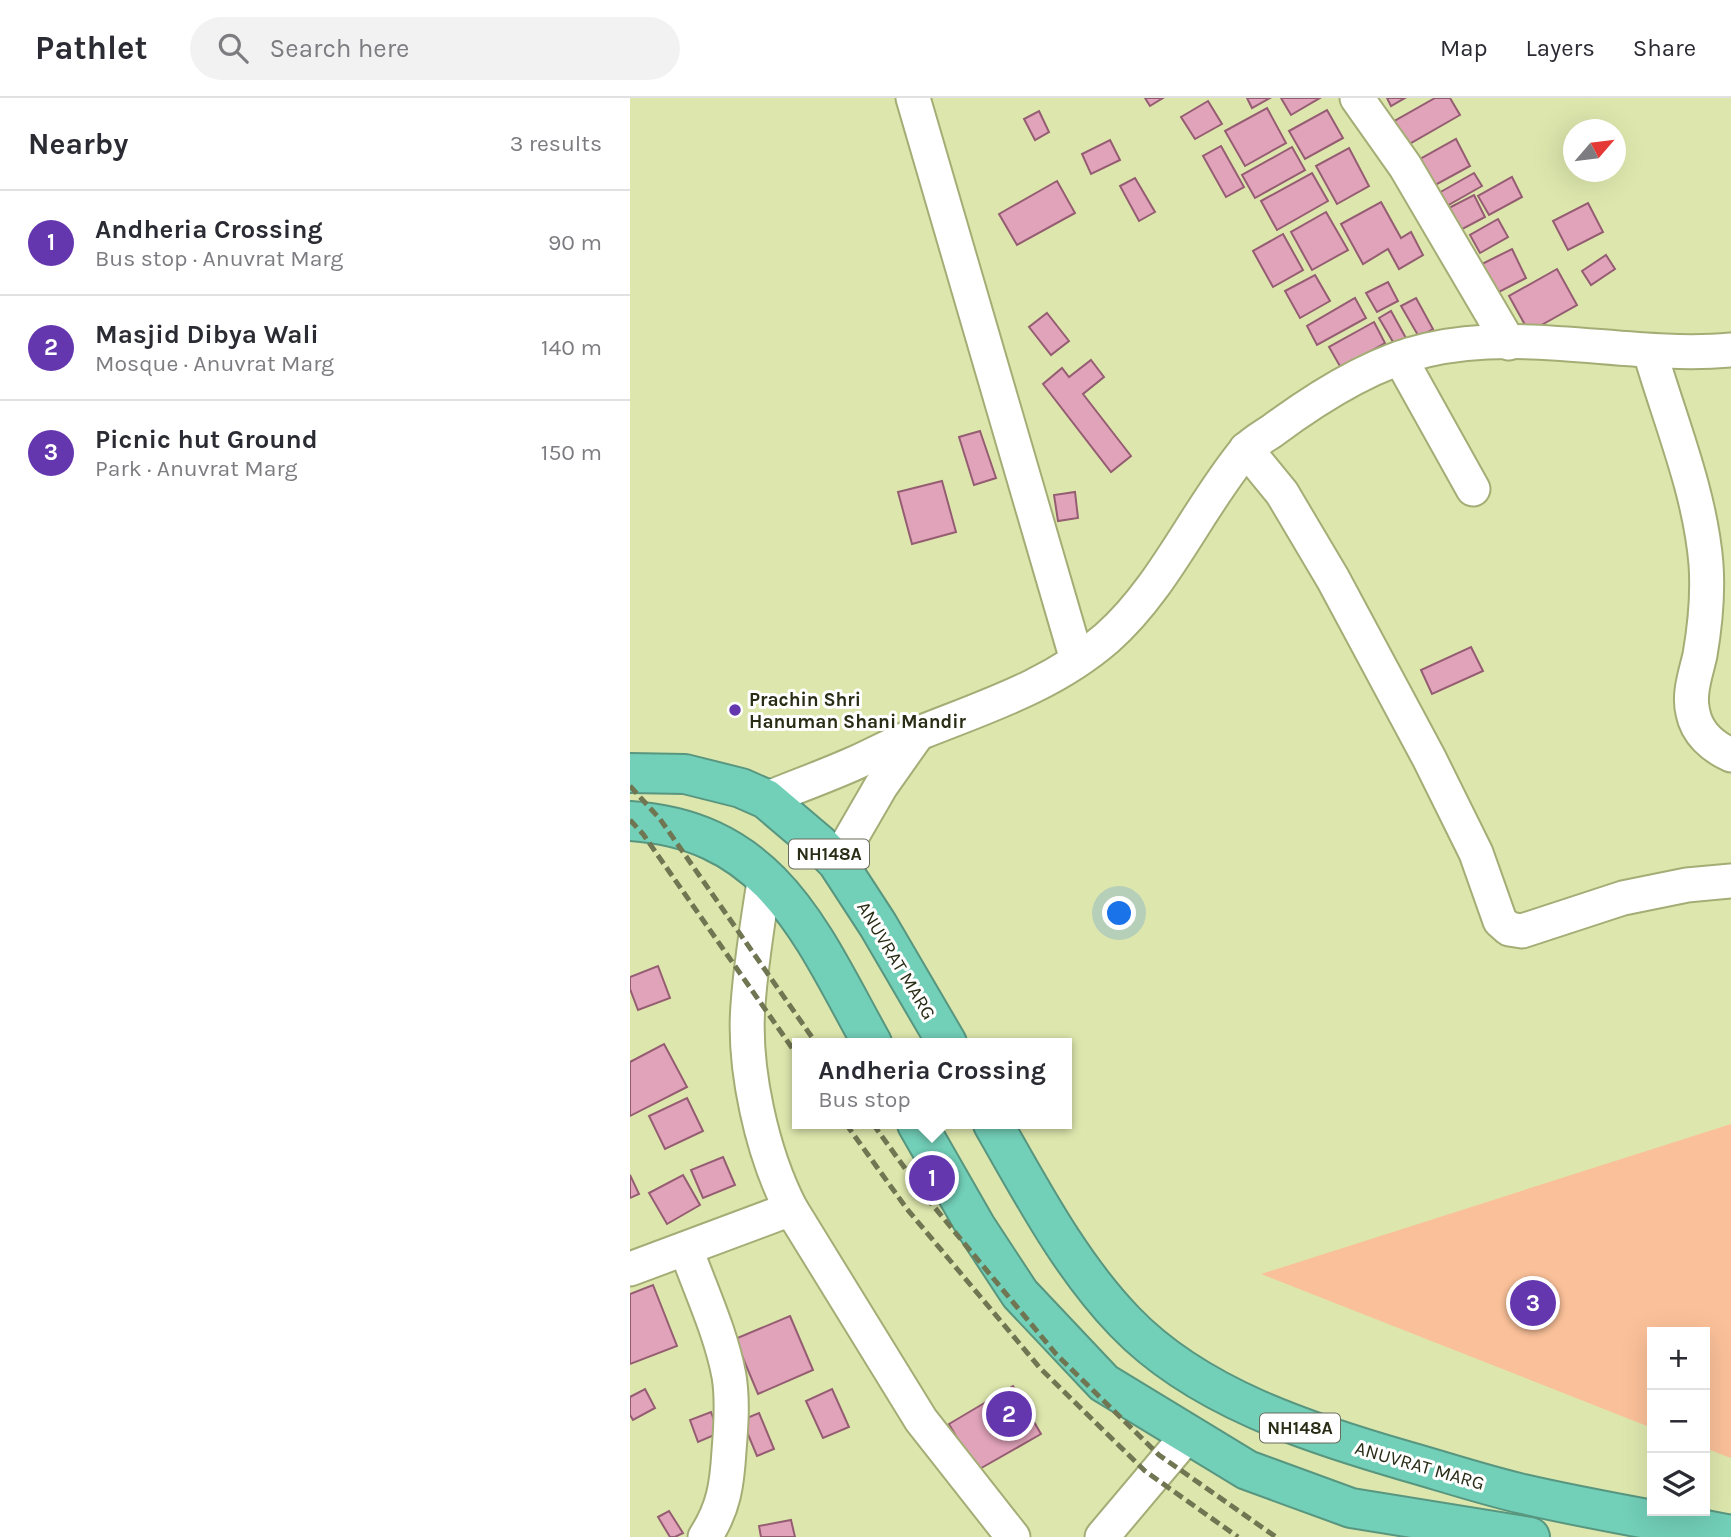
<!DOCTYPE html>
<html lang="en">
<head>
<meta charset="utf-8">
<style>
	body { margin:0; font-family:Karla,sans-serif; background:#f2f2f3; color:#2b2b33 }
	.controls { position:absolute; right:21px; bottom:21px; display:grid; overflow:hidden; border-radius:0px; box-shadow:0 7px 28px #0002 }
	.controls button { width:63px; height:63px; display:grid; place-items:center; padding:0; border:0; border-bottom:2px solid #e1e1e2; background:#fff; color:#2b2b33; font:35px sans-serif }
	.compass { position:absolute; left:933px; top:21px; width:63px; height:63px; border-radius:50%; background:#fff; box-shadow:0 7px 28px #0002; rotate:62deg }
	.you { position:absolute; left:490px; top:816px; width:24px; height:24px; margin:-18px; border:5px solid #fff; border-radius:50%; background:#1a73e8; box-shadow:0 0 0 10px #1a73e833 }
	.badge { display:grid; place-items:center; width:46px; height:46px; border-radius:50%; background:#6437ae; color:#fff; font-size:23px; font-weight:700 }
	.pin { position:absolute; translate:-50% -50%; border:4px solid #fff; box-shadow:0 2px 7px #0006 }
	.popup { position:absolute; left:162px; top:940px; width:280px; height:91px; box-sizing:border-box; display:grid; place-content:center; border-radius:0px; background:#fff; filter:drop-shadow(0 2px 5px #0005); font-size:23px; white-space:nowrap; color:#7c7c81 }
	.popup b { font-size:26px; color:#2b2b33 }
	.popup::after { content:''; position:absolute; left:50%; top:100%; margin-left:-14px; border:14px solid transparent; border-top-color:#fff }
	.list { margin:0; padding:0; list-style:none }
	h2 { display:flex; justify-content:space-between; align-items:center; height:91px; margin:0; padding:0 28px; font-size:30px }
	h2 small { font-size:23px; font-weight:400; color:#7c7c81 }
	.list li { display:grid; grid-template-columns:46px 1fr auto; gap:21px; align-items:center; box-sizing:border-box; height:105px; padding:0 28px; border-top:2px solid #e1e1e2 }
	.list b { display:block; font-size:26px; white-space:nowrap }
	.list p { margin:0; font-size:23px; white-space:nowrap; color:#7c7c81 }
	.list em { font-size:23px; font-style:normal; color:#7c7c81 }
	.icon { flex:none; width:38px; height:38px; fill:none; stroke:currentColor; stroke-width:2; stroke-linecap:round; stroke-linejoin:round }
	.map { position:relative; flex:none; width:1101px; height:1439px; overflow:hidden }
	header { display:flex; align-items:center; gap:42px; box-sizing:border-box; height:98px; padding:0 35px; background:#fff; border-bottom:2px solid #e1e1e2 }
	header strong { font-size:33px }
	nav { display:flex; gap:38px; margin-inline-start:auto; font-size:24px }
	.search { width:490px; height:63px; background:#f2f2f3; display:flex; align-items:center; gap:18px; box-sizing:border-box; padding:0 24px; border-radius:38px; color:#7c7c81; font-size:26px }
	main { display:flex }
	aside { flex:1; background:#fff }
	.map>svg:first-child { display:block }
</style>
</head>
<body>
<header>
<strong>Pathlet</strong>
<div class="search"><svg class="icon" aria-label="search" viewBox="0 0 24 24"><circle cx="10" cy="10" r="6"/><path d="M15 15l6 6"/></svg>Search here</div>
<nav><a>Map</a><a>Layers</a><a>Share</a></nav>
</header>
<main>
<aside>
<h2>Nearby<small>3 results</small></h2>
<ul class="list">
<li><span class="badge">1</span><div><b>Andheria Crossing</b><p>Bus stop · Anuvrat Marg</p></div><em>90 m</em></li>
<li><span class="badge">2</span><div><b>Masjid Dibya Wali</b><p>Mosque · Anuvrat Marg</p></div><em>140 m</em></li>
<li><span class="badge">3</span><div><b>Picnic hut Ground</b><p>Park · Anuvrat Marg</p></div><em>150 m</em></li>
</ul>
</aside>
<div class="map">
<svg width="1101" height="1439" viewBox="0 0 1101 1439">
	<rect width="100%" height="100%" fill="#dde7ad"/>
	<polygon fill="#fac099" points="1101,1026 1101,1360 1075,1350 1075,1234 1022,1234 1022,1330 631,1176"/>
	<g fill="#e1a3b9" stroke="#955d72" stroke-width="2">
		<polygon points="515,0 533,0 520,8"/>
		<polygon points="617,0 640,0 622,10"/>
		<polygon points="651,0 690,0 661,17"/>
		<polygon points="757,0 775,0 761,8"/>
		<polygon points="805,0 820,0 830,17 774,49 761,25"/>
		<polygon points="578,3 592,26 565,41 551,19"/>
		<polygon points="637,10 656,45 615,68 595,33"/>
		<polygon points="697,12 713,40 675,61 659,33"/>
		<polygon points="409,13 419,34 405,42 394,21"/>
		<polygon points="826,41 840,68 798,91 783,65"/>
		<polygon points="480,42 490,62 461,76 452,56"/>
		<polygon points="591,48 614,89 596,99 573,58"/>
		<polygon points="662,49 675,72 625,100 612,77"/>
		<polygon points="719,50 739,88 707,106 686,68"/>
		<polygon points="682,75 698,103 647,132 631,103"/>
		<polygon points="844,75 852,88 808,113 800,100"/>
		<polygon points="882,79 892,99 859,117 848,98"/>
		<polygon points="505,80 525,114 509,123 490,88"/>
		<polygon points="427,83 445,115 387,147 369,116"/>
		<polygon points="844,97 855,119 823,136 811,114"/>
		<polygon points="751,104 771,140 781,134 793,157 769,171 758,151 733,166 711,126"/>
		<polygon points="958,105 973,134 938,152 923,123"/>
		<polygon points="696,114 718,152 682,172 661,134"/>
		<polygon points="868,121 878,139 850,155 840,137"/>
		<polygon points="653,136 673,172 643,189 623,153"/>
		<polygon points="882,151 896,180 867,195 852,166"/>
		<polygon points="976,157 985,171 961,187 952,173"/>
		<polygon points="927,171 947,207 899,234 879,198"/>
		<polygon points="685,177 700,203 670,220 655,193"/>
		<polygon points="758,184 768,203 747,214 736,195"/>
		<polygon points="725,200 736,220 687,247 677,228"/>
		<polygon points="786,200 803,231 789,239 771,208"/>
		<polygon points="761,213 777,242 766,249 749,220"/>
		<polygon points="417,215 439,243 421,257 399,229"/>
		<polygon points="744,224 755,245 711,270 699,249"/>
		<polygon points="461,262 474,279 453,296 501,358 481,374 413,286 432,270 439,279"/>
		<polygon points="350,333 366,380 344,387 329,339"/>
		<polygon points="312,383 326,434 282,446 268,394"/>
		<polygon points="445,394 448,420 428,423 424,397"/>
		<polygon points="841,549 853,573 802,596 791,572"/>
		<polygon points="28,868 40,900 8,912 0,891 0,879"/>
		<polygon points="34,946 57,989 0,1018 0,964"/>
		<polygon points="57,1000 73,1033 35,1051 19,1018"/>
		<polygon points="93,1059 105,1087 73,1100 61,1072"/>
		<polygon points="0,1077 9,1096 0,1100"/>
		<polygon points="53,1077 70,1107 37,1126 19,1095"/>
		<polygon points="23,1187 47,1248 0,1266 0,1196"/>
		<polygon points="160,1218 183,1272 128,1296 105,1241"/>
		<polygon points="383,1288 411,1336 346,1373 319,1326"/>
		<polygon points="15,1291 25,1310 3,1322 0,1317 0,1299"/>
		<polygon points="202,1291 219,1329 193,1340 176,1303"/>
		<polygon points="81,1314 89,1335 68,1344 60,1322"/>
		<polygon points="129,1315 144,1351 127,1358 112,1322"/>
		<polygon points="39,1413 53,1435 45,1439 40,1439 28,1419"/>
		<polygon points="161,1422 165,1439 131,1439 129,1428"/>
	</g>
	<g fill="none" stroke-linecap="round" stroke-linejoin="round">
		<defs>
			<g id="minor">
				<polyline points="283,0 447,562"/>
				<polyline points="727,0 775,68 879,245"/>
				<path d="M 1020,254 C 1040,323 1070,393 1076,466 C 1078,495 1075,528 1070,557 C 1066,575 1058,596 1063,615 C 1067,635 1083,649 1101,657"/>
				<polyline points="770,260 843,391"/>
				<polyline points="616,351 652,395 703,481 799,660 846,755 870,823 879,831 892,833 993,800 1057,787 1101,783"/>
				<path d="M 136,701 C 165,689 196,678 225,665 C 247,655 269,643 292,634 C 357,608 423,587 477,540 C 534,490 567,411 615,353 C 622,345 633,339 642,333 C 685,301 744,264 797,252 C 895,229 1000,261 1101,252"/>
				<polyline points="207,764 251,688 287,637"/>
				<path d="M 135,778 C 128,821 121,864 118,907 C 113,970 132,1055 161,1111 L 291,1322 L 383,1439"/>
				<path d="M 56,1151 C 71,1193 91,1235 99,1278 C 103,1302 101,1329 99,1353 C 97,1386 94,1410 75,1439"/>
				<polyline points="0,1171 161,1111"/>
				<polyline points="472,1439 557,1338"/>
			</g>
			<g id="highway">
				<polyline points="0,675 55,676 111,690 136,701 189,746 207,764 248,827 317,945"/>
				<path d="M 0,723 C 142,732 182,837 242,945"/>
				<polyline points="287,1026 346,1129 390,1196 474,1285 617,1372 721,1410 900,1439"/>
				<path d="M 363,1026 C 402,1094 440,1167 495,1224 C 567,1299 679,1335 776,1363 C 815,1374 854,1387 893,1396 C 962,1412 1032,1423 1101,1437"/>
			</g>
		</defs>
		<use href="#minor" stroke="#a4ad75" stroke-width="37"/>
		<use href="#highway" stroke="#58967f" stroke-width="42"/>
		<use href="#minor" stroke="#fff" stroke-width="33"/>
		<use href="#highway" stroke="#72cfb8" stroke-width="38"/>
		<g stroke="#707652" stroke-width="5" stroke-dasharray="10 5" stroke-linecap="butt">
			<polyline points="0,688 30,721 186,945"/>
			<polyline points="0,722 13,736 167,957"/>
			<polyline points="216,1026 277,1111 410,1270 515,1373 608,1439"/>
			<polyline points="243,1026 295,1098 426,1256 529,1357 646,1439"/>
		</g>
	</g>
	<circle fill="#6437ae" stroke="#fff" stroke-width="2.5" cx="105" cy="612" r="7"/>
	<g text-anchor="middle" stroke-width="6" stroke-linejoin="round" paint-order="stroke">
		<g fill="#fff" stroke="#696c5c" stroke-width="2">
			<rect x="159" y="741.5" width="80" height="29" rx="5"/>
			<rect x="630" y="1315.5" width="80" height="29" rx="5"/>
		</g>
		<g font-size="18" font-weight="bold" fill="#292d16">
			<text x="199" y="762">NH148A</text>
			<text x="670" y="1336">NH148A</text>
		</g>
		<g font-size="19" font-weight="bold" fill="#292d16" stroke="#fff" text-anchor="start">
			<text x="119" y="608">Prachin Shri<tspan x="119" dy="22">Hanuman Shani Mandir</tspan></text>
		</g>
		<g font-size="19" fill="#292d16" stroke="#fff">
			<text transform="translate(267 862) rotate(59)" y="7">ANUVRAT MARG</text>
			<text transform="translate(790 1367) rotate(16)" y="7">ANUVRAT MARG</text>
		</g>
	</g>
</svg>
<div class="controls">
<button>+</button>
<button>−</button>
<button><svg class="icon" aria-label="layers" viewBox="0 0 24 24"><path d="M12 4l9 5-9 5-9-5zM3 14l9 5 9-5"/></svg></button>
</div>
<svg class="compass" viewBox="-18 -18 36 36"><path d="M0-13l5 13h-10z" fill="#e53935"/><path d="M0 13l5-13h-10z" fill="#7c7c81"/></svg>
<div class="you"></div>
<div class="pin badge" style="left:302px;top:1080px">1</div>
<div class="popup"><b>Andheria Crossing</b>Bus stop</div>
<div class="pin badge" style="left:379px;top:1316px">2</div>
<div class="pin badge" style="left:903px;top:1205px">3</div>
</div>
</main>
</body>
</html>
